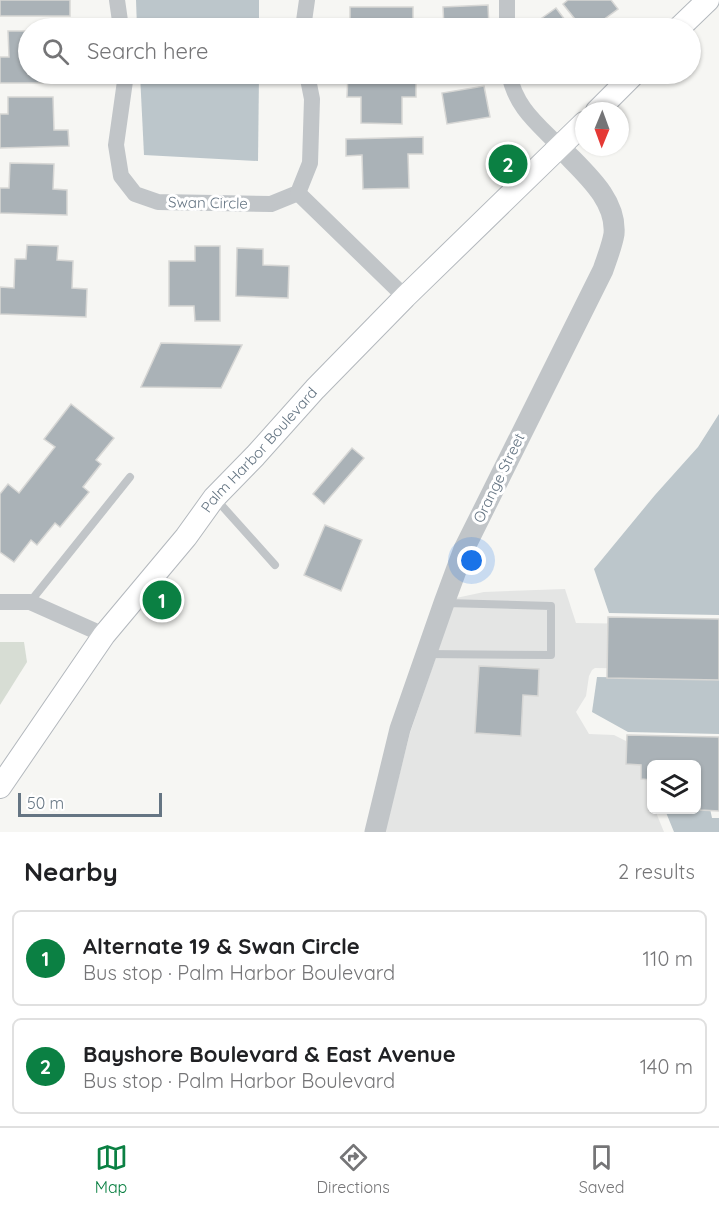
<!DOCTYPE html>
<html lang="en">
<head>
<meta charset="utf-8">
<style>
	body { margin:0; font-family:Quicksand,sans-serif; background:#f6f6f6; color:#202124 }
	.controls { position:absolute; right:18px; bottom:18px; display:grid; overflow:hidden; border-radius:9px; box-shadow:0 2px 4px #0004 }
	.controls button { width:54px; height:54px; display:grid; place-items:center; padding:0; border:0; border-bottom:2px solid #e0e0e0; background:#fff; color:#202124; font:30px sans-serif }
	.compass { position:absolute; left:575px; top:102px; width:54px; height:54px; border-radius:50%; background:#fff; box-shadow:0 2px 4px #0004; rotate:181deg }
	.scale { position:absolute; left:18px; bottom:15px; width:144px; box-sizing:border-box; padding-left:6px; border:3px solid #657583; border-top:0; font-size:16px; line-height:21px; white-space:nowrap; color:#657583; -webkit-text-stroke:4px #fff; paint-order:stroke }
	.you { position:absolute; left:472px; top:561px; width:21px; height:21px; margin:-15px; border:4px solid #fff; border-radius:50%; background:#1a73e8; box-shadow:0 0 0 9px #1a73e833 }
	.badge { display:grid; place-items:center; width:39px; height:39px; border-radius:50%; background:#0b8043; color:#fff; font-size:20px; font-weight:700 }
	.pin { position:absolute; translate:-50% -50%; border:3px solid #fff; box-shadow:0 2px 6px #0006 }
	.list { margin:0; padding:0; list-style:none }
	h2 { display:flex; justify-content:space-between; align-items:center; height:78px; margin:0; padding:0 24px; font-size:26px }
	h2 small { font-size:20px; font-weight:400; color:#757577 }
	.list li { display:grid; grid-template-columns:39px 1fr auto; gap:18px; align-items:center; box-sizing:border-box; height:96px; margin:0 12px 12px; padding:0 12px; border:2px solid #e0e0e0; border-radius:9px }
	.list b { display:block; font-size:22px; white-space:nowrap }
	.list p { margin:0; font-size:20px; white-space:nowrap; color:#757577 }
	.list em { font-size:20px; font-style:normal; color:#757577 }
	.icon { flex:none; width:33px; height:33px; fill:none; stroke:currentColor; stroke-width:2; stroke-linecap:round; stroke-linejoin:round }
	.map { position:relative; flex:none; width:719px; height:832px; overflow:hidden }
	.search { position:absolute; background:#fff; box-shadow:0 2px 4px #0004; left:18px; right:18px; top:18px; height:66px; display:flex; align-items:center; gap:15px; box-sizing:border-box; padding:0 21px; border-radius:33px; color:#757577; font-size:22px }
	.sheet { height:294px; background:#fff }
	nav { display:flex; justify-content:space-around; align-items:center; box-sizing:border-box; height:84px; border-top:2px solid #e0e0e0; background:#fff; font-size:16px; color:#757577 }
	nav a { display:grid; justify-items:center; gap:3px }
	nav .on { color:#0b8043 }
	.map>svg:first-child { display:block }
</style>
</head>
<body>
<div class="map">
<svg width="719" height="832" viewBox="0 0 719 832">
	<rect width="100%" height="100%" fill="#f6f6f3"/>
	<polygon fill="#e4e5e4" points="565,589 576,623 719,625 719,670 595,668 592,670 589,676 586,696 576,712 589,734 614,735 628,742 719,744 696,764 652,764 647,779 647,785 651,799 652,810 655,810 664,832 385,832 410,733 456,598 484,592"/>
	<polygon fill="#d7ddd4" points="0,642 24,642 27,662 0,705"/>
	<g fill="#bcc6cb">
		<polygon points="136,0 259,0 259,28 137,28"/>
		<polygon points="140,74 259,74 258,161 144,155"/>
		<polygon points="719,414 719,615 609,613 594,569 655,495 698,447"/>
		<polygon points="597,677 719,679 719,734 628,732 592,712"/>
		<polygon points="697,784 705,785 712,818 719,818 719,832 674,832 665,810 696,810"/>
	</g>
	<g fill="#aab2b7" stroke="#d7d7d5" stroke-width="1.5">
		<rect x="0" y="0" width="70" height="16"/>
		<polygon points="568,0 611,0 618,9 592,28 582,28 563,4"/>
		<polygon points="488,5 489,28 444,28 443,7"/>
		<polygon points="350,7 413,7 413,28 366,28 366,24 350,24"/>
		<polygon points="556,8 571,28 528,28"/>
		<polygon points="8,31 28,31 28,74 70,74 70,83 0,83 0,57 9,57"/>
		<polygon points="348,74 416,74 416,97 402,97 402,124 361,123 361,97 347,97"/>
		<polygon points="445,74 488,74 489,78 446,79"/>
		<polygon points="484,86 490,117 447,124 442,93"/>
		<polygon points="8,97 53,97 54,130 68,130 69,146 0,148 0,114 8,114"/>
		<polygon points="423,137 423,154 408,154 409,188 363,189 362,155 346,156 346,139"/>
		<polygon points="10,163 54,164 53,189 67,190 67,215 0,213 0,188 9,188"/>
		<polygon points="27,245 58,246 57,260 73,261 72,288 87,289 86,317 0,314 0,287 14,288 15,259 26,259"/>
		<polygon points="195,246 220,246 220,321 195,321 194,306 169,306 169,261 195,261"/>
		<polygon points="237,248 263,249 263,265 289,266 288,298 236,296"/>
		<polygon points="161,343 242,345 221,388 141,387"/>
		<polygon points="71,404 114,438 96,460 101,464 83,487 89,492 60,527 55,523 37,545 31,540 14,562 0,552 0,494 8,484 19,493 55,447 44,439"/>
		<polygon points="352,448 364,458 324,504 313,494"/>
		<polygon points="325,525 362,540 341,591 304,575"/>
		<polygon points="608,617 719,619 719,680 607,678"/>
		<polygon points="479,666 539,669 538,696 523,695 521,736 475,733"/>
		<polygon points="627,735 719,737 719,811 700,810 700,781 696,781 696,764 652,764 652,780 641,779 641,765 626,764"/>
	</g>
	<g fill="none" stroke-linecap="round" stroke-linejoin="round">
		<defs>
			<g id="secondary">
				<polyline points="679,28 708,0"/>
				<polyline points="597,111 634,74"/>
				<path id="s1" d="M 0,787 L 104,635 L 186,537 L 214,498 L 255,456 L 315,389 L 405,297 L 584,123"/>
			</g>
		</defs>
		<use href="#secondary" stroke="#b3b8bd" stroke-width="24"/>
		<g stroke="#c1c5c8" stroke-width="8">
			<polyline points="215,498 275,565"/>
			<polyline points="30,602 130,477"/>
			<polyline points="426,654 551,655 551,606 446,603"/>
		</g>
		<g stroke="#c1c5c8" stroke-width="16">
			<polyline points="117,0 121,28"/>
			<polyline points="303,28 307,0"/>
			<polyline points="507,28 507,0"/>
			<polyline points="126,74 116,145 121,176 135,194 158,202 271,204 298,193 310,163 312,99 307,74"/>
			<path d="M 509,74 C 516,108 537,123 560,147"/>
			<polyline points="298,193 405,297"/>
			<polyline points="0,602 30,602 104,635"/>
		</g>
		<path stroke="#c1c5c8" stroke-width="21" d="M 375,832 L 400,729 L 444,603 L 464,549 L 603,270 C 607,258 612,246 614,234 C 617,198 582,171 560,147"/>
		<use href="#secondary" stroke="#fff" stroke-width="22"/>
	</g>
	<g text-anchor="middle" stroke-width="6" stroke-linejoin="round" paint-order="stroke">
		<g font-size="15" fill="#657583" stroke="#fff">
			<text transform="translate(208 203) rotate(1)" y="5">Swan Circle</text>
			<text dy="5" stroke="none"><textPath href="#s1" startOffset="426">Palm Harbor Boulevard</textPath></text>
			<text transform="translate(499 478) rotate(-64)" y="5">Orange Street</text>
		</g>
	</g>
</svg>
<div class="controls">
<button><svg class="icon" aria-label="layers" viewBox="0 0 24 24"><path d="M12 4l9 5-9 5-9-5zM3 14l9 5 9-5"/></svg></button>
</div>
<svg class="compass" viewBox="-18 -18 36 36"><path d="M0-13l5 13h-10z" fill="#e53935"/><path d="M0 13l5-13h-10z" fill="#757577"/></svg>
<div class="scale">50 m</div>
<div class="you"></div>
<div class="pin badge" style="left:162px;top:600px">1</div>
<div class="pin badge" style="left:508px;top:164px">2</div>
<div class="search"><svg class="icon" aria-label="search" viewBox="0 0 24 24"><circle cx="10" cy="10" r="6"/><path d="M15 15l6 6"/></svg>Search here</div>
</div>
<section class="sheet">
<h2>Nearby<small>2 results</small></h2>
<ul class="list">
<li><span class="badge">1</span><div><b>Alternate 19 &amp; Swan Circle</b><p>Bus stop · Palm Harbor Boulevard</p></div><em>110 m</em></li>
<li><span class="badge">2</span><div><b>Bayshore Boulevard &amp; East Avenue</b><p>Bus stop · Palm Harbor Boulevard</p></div><em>140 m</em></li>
</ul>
</section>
<nav>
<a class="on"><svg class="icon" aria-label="map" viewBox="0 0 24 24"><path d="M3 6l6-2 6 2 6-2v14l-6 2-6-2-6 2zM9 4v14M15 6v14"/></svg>Map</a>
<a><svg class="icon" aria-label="directions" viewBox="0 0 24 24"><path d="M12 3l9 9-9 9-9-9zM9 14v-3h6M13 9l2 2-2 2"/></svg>Directions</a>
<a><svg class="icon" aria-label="saved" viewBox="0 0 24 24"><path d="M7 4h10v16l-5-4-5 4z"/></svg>Saved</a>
</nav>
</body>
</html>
